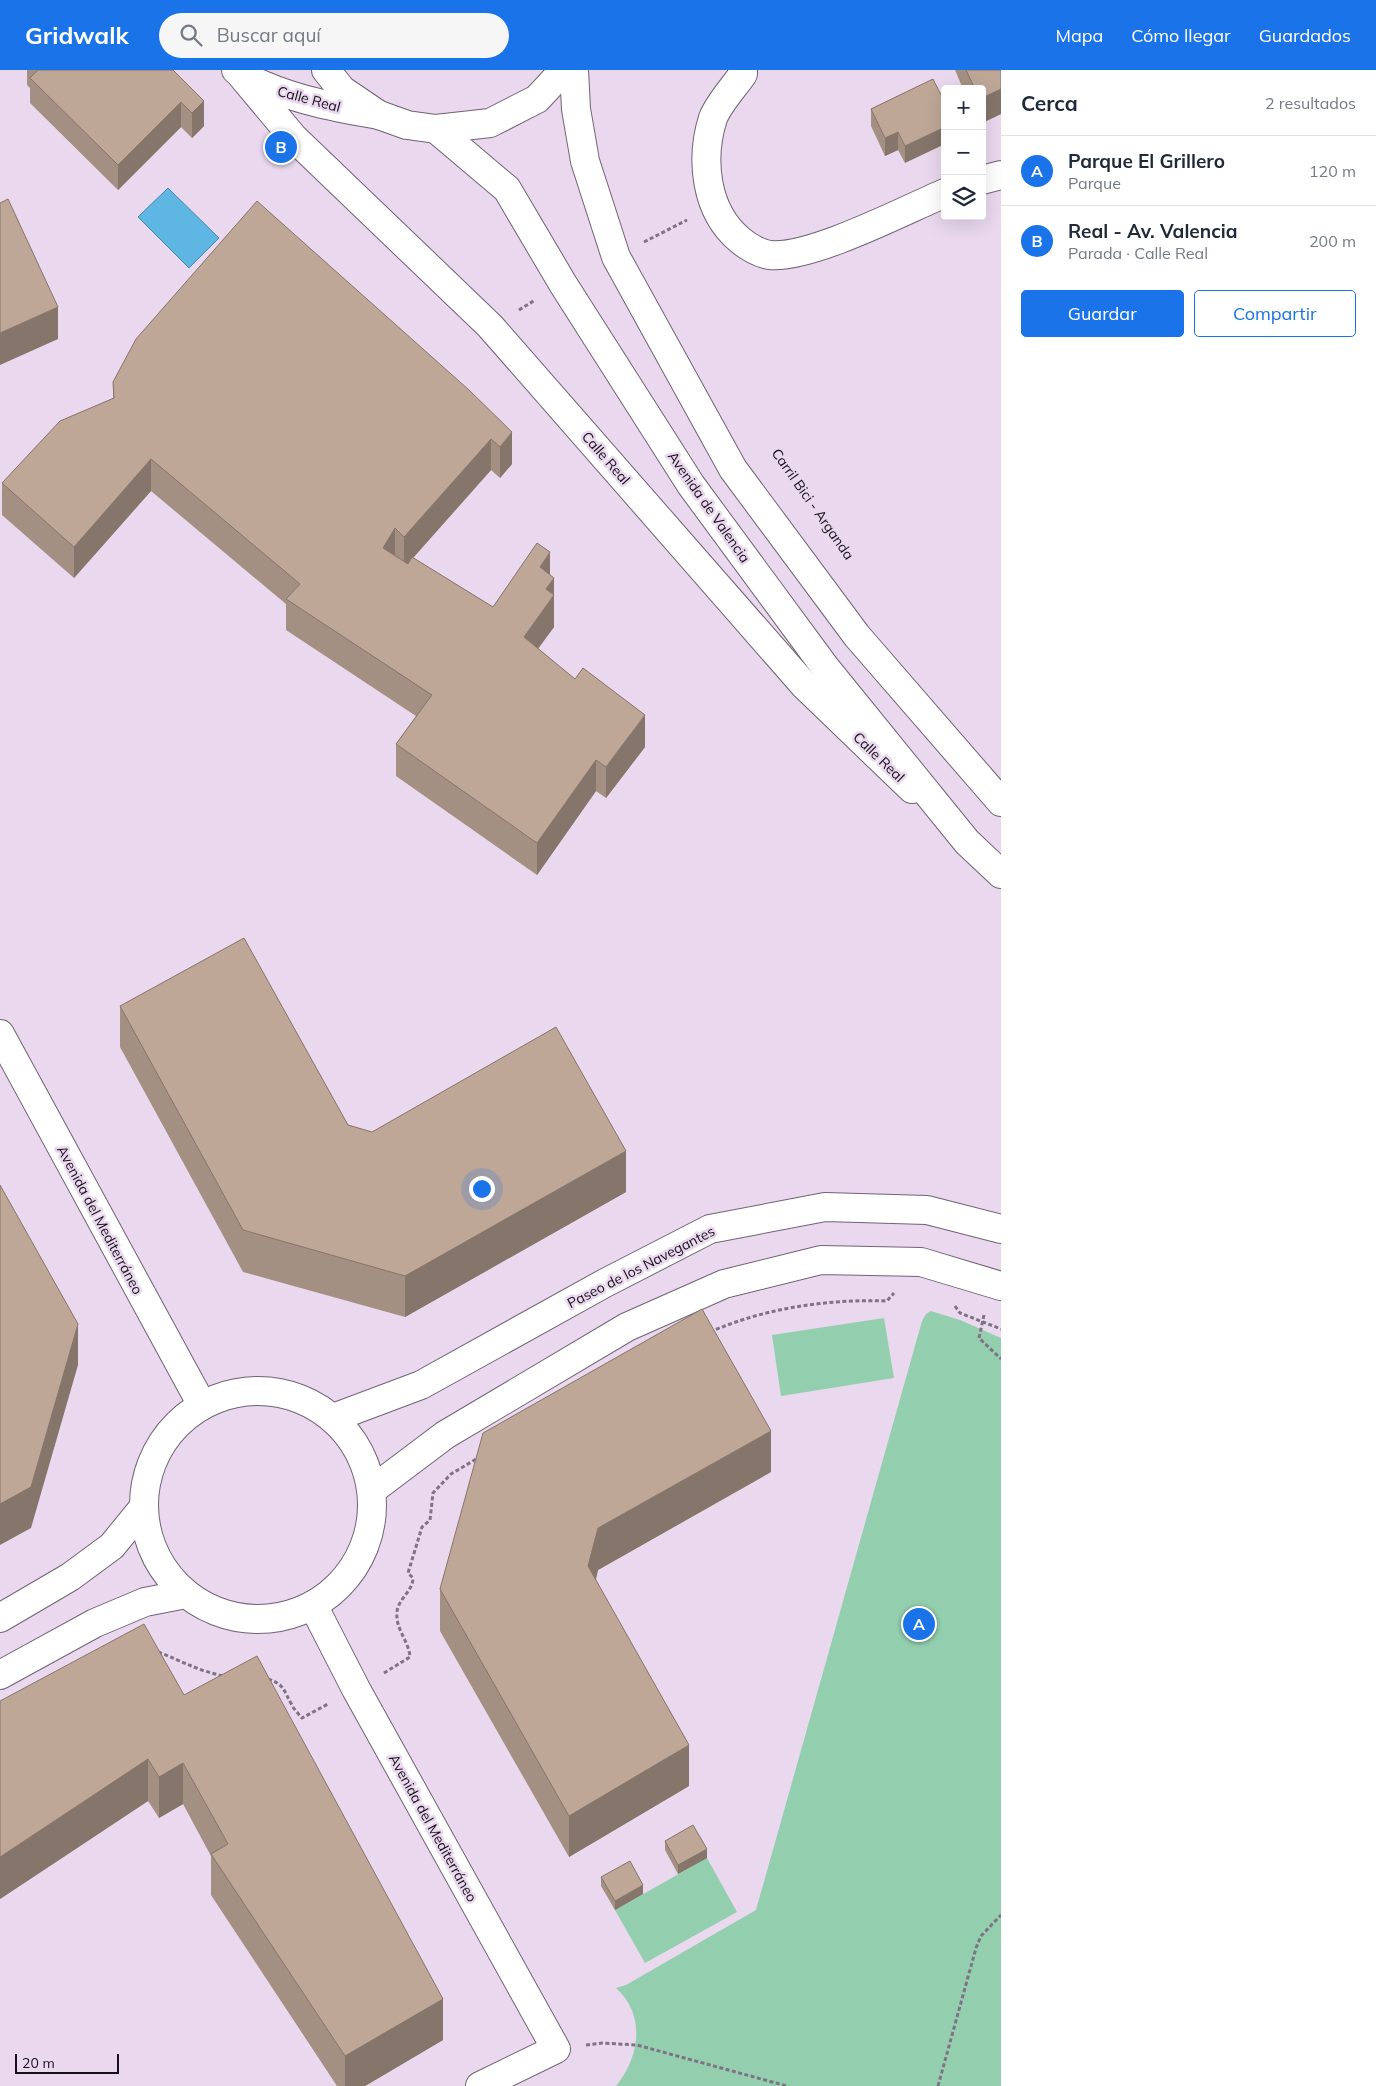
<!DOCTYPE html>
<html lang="es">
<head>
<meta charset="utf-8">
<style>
	body { margin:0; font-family:Mulish,sans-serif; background:#f6f6f7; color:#1f2937 }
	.controls { position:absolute; right:15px; top:15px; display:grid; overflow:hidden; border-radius:5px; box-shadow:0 5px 20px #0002 }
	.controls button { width:45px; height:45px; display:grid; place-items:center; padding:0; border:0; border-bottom:1px solid #e0e1e3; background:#fff; color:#1f2937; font:25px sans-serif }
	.scale { position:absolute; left:15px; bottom:12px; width:104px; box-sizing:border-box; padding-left:5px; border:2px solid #161018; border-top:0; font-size:14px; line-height:18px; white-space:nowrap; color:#161018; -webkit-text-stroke:4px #e9d8ee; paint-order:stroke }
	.you { position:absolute; left:481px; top:1118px; width:18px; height:18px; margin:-12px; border:4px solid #fff; border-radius:50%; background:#1a73e8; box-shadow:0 0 0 8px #1a73e833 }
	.badge { display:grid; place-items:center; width:32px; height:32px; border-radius:50%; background:#1a73e8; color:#fff; font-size:16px; font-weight:700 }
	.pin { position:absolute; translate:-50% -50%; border:2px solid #fff; box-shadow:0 1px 5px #0006 }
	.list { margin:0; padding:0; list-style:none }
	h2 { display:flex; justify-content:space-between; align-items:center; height:65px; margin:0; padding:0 20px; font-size:21px }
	h2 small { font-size:16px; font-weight:400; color:#747a83 }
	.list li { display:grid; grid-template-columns:32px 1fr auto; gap:15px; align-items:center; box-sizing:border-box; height:70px; padding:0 20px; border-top:1px solid #e0e1e3 }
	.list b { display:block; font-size:19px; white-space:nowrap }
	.list p { margin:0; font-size:16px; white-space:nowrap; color:#747a83 }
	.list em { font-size:16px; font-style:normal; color:#747a83 }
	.actions { display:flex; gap:10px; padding:15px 20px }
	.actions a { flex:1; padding:11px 0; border:1px solid #1a73e8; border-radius:5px; text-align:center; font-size:18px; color:#1a73e8 }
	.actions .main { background:#1a73e8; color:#fff }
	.icon { flex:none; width:28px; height:28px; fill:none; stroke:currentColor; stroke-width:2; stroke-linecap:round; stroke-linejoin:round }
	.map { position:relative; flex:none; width:1001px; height:2016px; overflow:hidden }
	header { display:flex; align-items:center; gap:30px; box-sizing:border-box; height:70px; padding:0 25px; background:#1a73e8; color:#fff }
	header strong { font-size:24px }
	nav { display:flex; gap:28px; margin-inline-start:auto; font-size:18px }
	.search { width:350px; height:45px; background:#f6f6f7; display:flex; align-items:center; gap:12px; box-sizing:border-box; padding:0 18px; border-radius:28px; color:#747a83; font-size:19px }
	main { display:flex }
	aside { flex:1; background:#fff }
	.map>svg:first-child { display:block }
</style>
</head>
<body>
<header>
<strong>Gridwalk</strong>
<div class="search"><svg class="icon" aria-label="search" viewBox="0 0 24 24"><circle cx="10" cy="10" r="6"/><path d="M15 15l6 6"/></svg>Buscar aquí</div>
<nav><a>Mapa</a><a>Cómo llegar</a><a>Guardados</a></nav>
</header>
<main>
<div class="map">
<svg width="1001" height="2016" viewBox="0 0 1001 2016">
	<rect width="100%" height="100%" fill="#e9d8ee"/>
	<g fill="#93cfaf">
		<path d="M 931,1241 L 960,1250 L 1001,1268 L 1001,2016 L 616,2016 C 640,1987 646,1945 616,1918 L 626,1915 L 756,1840 L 922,1251 L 926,1244 Z"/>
		<polygon points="884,1248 894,1308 781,1326 772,1265"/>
		<polygon points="707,1788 737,1842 645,1893 615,1840"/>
	</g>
	<polygon fill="#5eb7e3" stroke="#4885a6" points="168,118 219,168 189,198 138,147"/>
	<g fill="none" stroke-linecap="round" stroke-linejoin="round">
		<defs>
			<g id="street">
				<polyline points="241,0 242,6 293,67 490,256 805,616 912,719"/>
				<path d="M 743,0 L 743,4 C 734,17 719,33 713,48 C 700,89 705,141 740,170 C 747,176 760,184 770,185 C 811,189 905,140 945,123"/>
				<polyline points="982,110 1001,105"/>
				<polyline points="0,964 202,1335"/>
				<polyline points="313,1535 356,1619 556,1979 480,2016"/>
			</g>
			<g id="secondary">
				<path d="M 236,0 C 244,8 253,11 263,15 C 300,31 339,38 379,45"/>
				<circle cx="258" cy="1435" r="114"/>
				<polyline points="333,1348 421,1315 605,1213 710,1159 825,1137 927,1140 1001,1159"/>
				<polyline points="372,1420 445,1365 627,1257 724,1214 821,1190 921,1192 1001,1216"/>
				<polyline points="0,1548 70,1507 112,1476 143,1438"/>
				<polyline points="0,1605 95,1553 145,1532 186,1524"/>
			</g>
			<g id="highway">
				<polyline points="326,0 342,20 379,45 407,55 436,59 490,53 537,29 564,0"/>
				<polyline points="574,0 576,39 585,91 616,187 733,399 857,566 1001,732"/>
				<polyline points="436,59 507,119 563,214 691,415 825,597 967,772 1001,804"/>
			</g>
		</defs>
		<use href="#street" stroke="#716275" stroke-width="30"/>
		<use href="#secondary" stroke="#716275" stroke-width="30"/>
		<use href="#highway" stroke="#716275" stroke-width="30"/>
		<g stroke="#7f7382" stroke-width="3" stroke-dasharray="4 2.5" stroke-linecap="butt">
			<polyline points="644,172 687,150"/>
			<polyline points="519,240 535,230"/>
			<polyline points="955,1236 960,1243 1001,1259"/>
			<polyline points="984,1245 979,1268 1001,1289"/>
			<path d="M 710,1262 C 765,1238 827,1229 887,1231 L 894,1223"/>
			<path d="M 158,1582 C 182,1591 198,1601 224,1606"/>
			<path d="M 384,1603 L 410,1587 C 409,1571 395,1559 397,1542 C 398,1529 413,1521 413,1508 L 408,1503 L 422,1457 L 430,1450 L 433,1423 L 451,1404 L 478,1388"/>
			<path d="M 268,1609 C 285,1614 284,1622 292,1635 C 294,1640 299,1644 302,1648 L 328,1634"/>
			<polyline points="586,1975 602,1973 637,1975 787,2016"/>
			<polyline points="938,2016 976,1878 981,1866 1001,1845"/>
		</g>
		<use href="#street" stroke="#fff" stroke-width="28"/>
		<use href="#secondary" stroke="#fff" stroke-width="28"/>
		<use href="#highway" stroke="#fff" stroke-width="28"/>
	</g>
	<g fill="#a39082">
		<polygon points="27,0 173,0 204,56 192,68 181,57 118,120 30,33 30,18 27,15"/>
		<polygon points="955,0 1001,0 1001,44 982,53 982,19 963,19"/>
		<polygon points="933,9 905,93 898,80 885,86 871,56 871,39"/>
		<polygon points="113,312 469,320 512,394 500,408 491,400 413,488 493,537 550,505 554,540 554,557 538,578 645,677 606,728 596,721 537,805 396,706 396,674 416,646 286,560 286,534 151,421 74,508 2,445 2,413 113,328"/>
		<polygon points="120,936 348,1055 372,1062 626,1122 405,1247 243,1202 120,977"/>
		<polygon points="771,1402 598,1500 596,1510 689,1716 569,1787 440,1561 440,1519"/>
		<polygon points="184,1625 443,1970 365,2016 337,2016 211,1825 211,1786 183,1734 159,1748 148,1731 0,1829"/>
		<polygon points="665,1771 707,1788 678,1804 665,1780"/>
		<polygon points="601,1807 643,1824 615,1840 601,1816"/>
	</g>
	<g fill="#85756a">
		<polygon points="1001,19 1001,44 982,53 982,28"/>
		<polygon points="204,31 204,56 192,68 192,43"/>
		<polygon points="181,32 181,57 118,120 118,95"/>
		<polygon points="945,57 945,74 905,93 905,76"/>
		<polygon points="898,62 898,80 885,86 885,68"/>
		<polygon points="58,237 58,269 0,295 0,263"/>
		<polygon points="512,362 512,394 500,408 500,377"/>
		<polygon points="491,369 491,400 404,498 404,467"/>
		<polygon points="151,389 151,421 74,508 74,477"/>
		<polygon points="395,458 395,489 383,478"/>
		<polygon points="550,482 550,513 554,508 554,557 524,598 524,567 540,497"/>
		<polygon points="645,645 645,677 606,728 606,697"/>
		<polygon points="596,690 596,721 537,805 537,773"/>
		<polygon points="626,1081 626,1122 405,1247 405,1206"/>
		<polygon points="78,1254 78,1295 31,1458 0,1475 0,1434"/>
		<polygon points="771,1361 771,1402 598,1500 588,1538 588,1496 598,1458"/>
		<polygon points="689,1675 689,1716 569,1787 569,1746"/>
		<polygon points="148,1689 148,1731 0,1829 0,1787"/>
		<polygon points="183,1693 183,1734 159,1748 159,1707"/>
		<polygon points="707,1779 707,1788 678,1804 678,1795"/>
		<polygon points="643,1815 643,1824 615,1840 615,1831"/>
		<polygon points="443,1929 443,1970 365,2016 345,2016 345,1986"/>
	</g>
	<g fill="#bea797" stroke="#85756a">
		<polygon points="38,0 173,0 204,31 192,43 181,32 118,95 30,8"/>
		<polygon points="966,0 1001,0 1001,19 982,28 982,19 975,19"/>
		<polygon points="933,9 945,33 945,57 905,76 898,62 885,68 871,39"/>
		<polygon points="8,129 58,237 0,263 0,133"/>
		<polygon points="257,131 469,320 512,362 500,377 491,369 404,467 395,458 383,478 408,494 412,487 493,537 537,473 550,482 540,497 554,508 546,519 554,525 524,567 575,609 583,598 645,645 606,697 596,690 537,773 396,674 432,625 286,529 300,514 151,389 74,477 2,413 60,351 114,328 113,312 136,269"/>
		<polygon points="244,868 348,1055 372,1062 556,957 626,1081 405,1206 243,1160 120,936"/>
		<polygon points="0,1115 78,1254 31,1417 0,1434"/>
		<polygon points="702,1239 771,1361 598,1458 588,1496 689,1675 569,1746 440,1519 483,1363"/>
		<polygon points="144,1554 184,1625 257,1586 443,1929 345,1986 211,1784 228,1774 183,1693 159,1707 148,1689 0,1787 0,1631"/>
		<polygon points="693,1755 707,1779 678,1795 665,1771"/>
		<polygon points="630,1791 643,1815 615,1831 601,1807"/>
	</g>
	<g text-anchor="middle" stroke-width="5" stroke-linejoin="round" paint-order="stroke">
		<g font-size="14" fill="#161018" stroke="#e9d8ee">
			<text transform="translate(309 29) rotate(15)" y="5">Calle Real</text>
			<text transform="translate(606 388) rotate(49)" y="5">Calle Real</text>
			<text transform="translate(813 434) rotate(55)" y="5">Carril Bici - Arganda</text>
			<text transform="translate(709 437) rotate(55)" y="5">Avenida de Valencia</text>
			<text transform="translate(879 687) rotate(44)" y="5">Calle Real</text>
			<text transform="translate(100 1150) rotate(62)" y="5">Avenida del Mediterráneo</text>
			<text transform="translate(641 1197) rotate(-27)" y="5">Paseo de los Navegantes</text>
			<text transform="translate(433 1758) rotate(61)" y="5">Avenida del Mediterráneo</text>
		</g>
	</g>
</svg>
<div class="controls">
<button>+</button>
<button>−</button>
<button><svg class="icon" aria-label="layers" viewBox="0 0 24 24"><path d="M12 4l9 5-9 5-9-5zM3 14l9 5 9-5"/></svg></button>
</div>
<div class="scale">20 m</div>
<div class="you"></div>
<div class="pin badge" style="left:919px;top:1554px">A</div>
<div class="pin badge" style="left:281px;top:77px">B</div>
</div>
<aside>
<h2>Cerca<small>2 resultados</small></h2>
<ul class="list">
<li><span class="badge">A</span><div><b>Parque El Grillero</b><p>Parque</p></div><em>120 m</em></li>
<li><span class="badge">B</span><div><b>Real - Av. Valencia</b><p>Parada · Calle Real</p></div><em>200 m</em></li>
</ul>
<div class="actions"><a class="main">Guardar</a><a>Compartir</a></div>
</aside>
</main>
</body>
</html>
